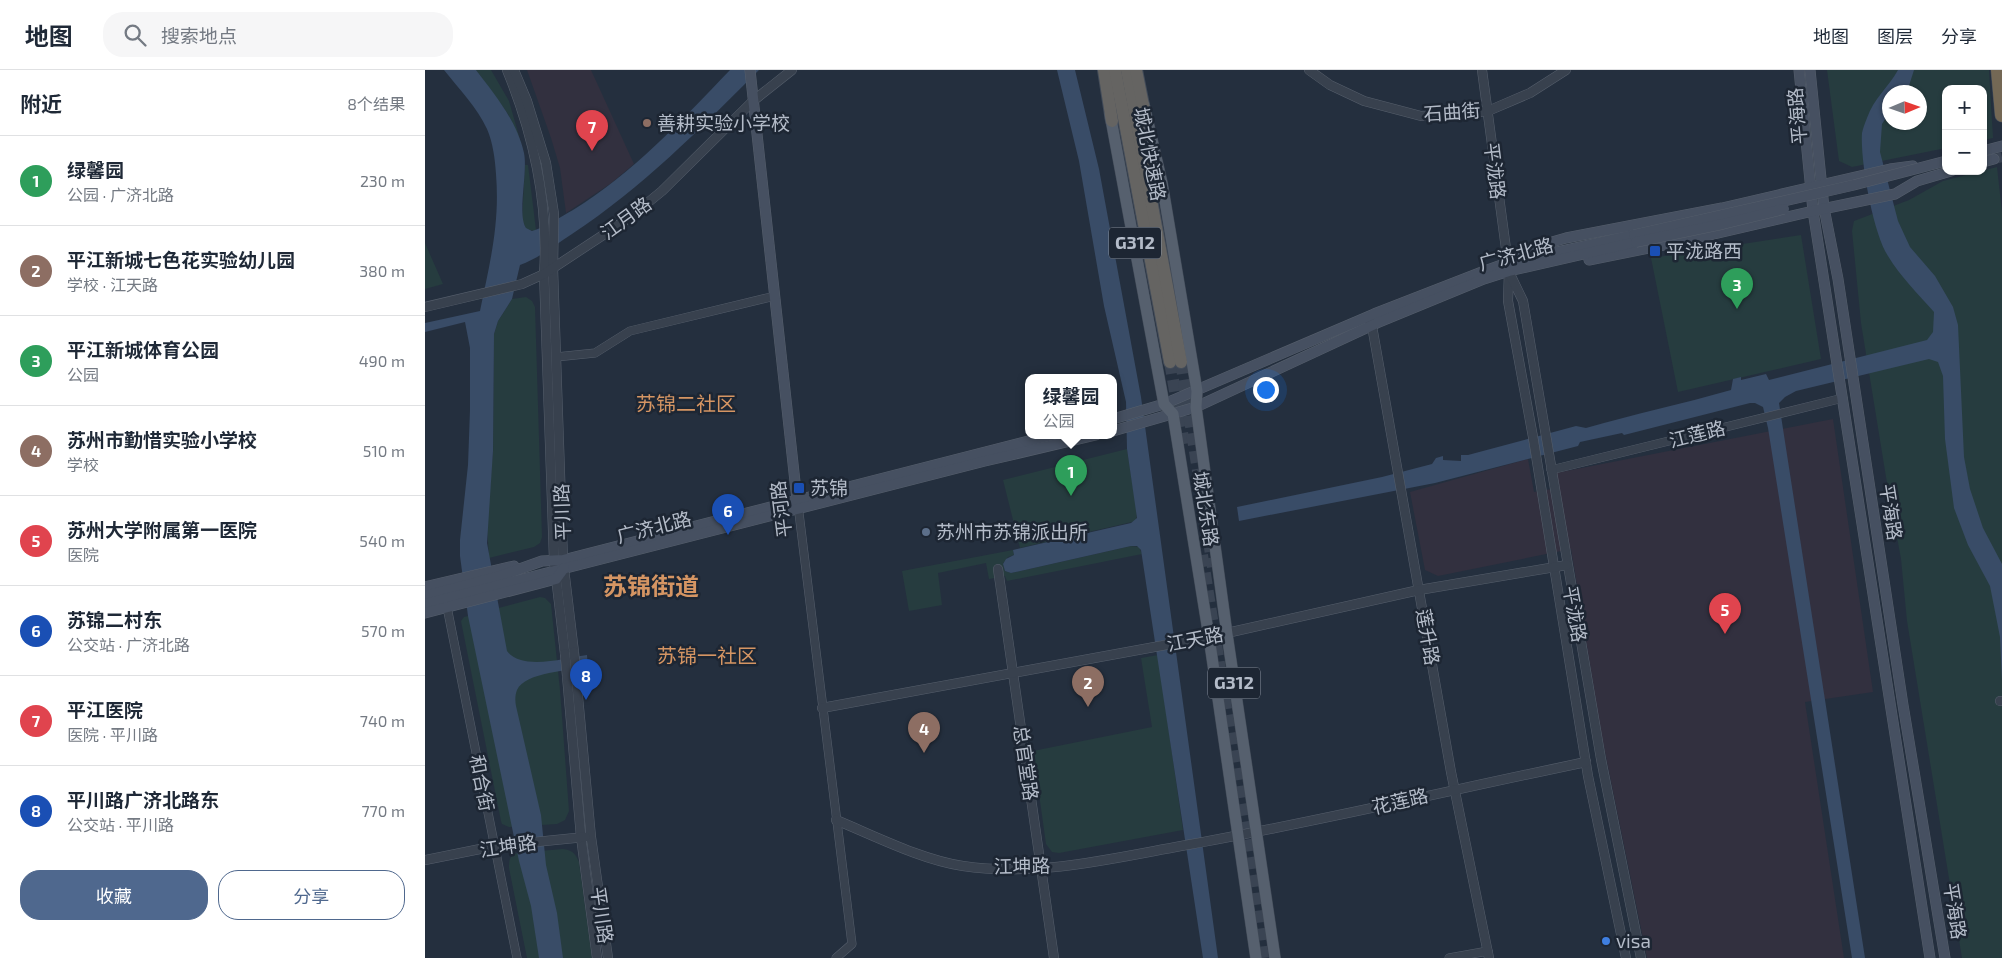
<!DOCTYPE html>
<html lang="zh">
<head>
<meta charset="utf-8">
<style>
	body { margin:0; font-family:"Exo 2","Noto Sans SC",sans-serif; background:#f6f6f7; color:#1f2937 }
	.controls { position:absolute; right:15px; top:15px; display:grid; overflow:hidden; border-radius:10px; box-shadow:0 1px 4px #0004 }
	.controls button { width:45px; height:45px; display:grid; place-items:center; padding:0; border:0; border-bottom:1px solid #e0e1e3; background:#fff; color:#1f2937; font:25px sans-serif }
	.compass { position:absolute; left:1457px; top:15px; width:45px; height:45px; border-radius:50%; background:#fff; box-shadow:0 1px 4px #0004; rotate:88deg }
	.you { position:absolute; left:840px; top:319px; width:18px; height:18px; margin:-12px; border:4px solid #fff; border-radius:50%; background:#1a73e8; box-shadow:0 0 0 8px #1a73e833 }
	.badge { display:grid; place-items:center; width:32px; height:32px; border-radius:50%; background:#4f688e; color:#fff; font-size:16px; font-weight:700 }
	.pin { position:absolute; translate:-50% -41px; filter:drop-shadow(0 1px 2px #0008) }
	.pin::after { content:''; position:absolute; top:26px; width:18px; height:15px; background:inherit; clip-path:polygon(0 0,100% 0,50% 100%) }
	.popup { position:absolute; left:600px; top:304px; width:92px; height:65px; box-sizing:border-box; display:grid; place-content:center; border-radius:10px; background:#fff; filter:drop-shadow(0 1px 4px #0005); font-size:16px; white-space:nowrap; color:#747a83 }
	.popup b { font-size:19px; color:#1f2937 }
	.popup::after { content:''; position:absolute; left:50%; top:100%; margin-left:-10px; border:10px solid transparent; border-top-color:#fff }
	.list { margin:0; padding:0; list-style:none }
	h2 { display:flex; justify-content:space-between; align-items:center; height:65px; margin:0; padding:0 20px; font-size:21px }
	h2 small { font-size:16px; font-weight:400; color:#747a83 }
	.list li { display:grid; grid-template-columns:32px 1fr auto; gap:15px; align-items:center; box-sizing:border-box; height:90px; padding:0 20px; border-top:1px solid #e0e1e3 }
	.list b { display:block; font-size:19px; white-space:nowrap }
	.list p { margin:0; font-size:16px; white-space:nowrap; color:#747a83 }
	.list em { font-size:16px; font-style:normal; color:#747a83 }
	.actions { display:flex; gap:10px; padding:15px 20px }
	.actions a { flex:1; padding:11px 0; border:1px solid #4f688e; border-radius:20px; text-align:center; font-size:18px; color:#4f688e }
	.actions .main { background:#4f688e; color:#fff }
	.icon { flex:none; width:28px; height:28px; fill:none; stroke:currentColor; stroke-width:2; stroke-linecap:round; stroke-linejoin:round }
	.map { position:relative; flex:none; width:1577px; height:888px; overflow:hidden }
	header { display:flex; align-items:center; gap:30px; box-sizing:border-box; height:70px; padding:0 25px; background:#fff; border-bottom:1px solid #e0e1e3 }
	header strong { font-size:24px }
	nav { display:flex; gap:28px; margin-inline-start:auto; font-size:18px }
	.search { width:350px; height:45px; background:#f6f6f7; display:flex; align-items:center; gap:12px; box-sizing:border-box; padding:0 18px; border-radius:20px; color:#747a83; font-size:19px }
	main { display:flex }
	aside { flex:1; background:#fff }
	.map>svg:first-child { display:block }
</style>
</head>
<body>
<header>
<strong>地图</strong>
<div class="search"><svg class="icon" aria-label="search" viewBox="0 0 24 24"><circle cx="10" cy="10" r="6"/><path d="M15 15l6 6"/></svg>搜索地点</div>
<nav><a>地图</a><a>图层</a><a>分享</a></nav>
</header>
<main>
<aside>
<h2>附近<small>8个结果</small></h2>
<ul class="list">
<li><span class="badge" style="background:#2e9e5b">1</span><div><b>绿馨园</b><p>公园 · 广济北路</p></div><em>230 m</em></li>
<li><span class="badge" style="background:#8d6e63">2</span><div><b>平江新城七色花实验幼儿园</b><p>学校 · 江天路</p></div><em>380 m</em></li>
<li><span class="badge" style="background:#2e9e5b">3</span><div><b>平江新城体育公园</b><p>公园</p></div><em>490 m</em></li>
<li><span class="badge" style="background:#8d6e63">4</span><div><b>苏州市勤惜实验小学校</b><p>学校</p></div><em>510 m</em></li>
<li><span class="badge" style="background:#e0444e">5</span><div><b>苏州大学附属第一医院</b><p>医院</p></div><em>540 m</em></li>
<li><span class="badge" style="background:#1a4fb4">6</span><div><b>苏锦二村东</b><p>公交站 · 广济北路</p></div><em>570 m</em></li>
<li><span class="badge" style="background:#e0444e">7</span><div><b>平江医院</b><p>医院 · 平川路</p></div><em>740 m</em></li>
<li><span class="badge" style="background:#1a4fb4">8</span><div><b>平川路广济北路东</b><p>公交站 · 平川路</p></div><em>770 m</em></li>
</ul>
<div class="actions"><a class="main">收藏</a><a>分享</a></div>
</aside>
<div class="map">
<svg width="1577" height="888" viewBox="0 0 1577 888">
	<rect width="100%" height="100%" fill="#242f3e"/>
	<g fill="#32303f">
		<polygon points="102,0 166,0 209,94 185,114 141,143 135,98 126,68"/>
		<polygon points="1408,349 1448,622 1380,632 1419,888 1222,888 1177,667 1146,479 1013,506 1000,500 985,422 1103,389 1109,422 1133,418 1131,403"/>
	</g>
	<g fill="#263c3f" fill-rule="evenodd">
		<polygon points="51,0 66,0 84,31 96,73 83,44"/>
		<path d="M 1402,0 L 1564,0 L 1568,68 L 1558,70 L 1558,19 L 1521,19 L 1521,78 L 1427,97 L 1414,91 ZM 1464,22 L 1494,22 L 1494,52 L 1464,52 Z"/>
		<polygon points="100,95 103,95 111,160 109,161 101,159 97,150"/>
		<polygon points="1572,97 1577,142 1577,888 1537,888 1482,551 1476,489 1461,407 1436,253 1427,161 1429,151 1484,130 1518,111"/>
		<polygon points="1376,165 1396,289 1253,322 1226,188"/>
		<polygon points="0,173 18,214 0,219"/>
		<polygon points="101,227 107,231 110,237 117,467 115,473 109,477 64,488 62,455 68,381 69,264 73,251 87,229"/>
		<polygon points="702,379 712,442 711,451 595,478 578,410"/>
		<polygon points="706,476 714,477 717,484 582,511 580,506 564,509 561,493 513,503 517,535 484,541 477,501 588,480 589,485 583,487 578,494 580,501 586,503"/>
		<polygon points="115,527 120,528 126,534 135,620 144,741 140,750 132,754 84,757 77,754 76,751 36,551 39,547 43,546"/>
		<polygon points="733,585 758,760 634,783 627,782 621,774 608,681 727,657 716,588"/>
		<path d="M 138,779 C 147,780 150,783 154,792 L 167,888 L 102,888 L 84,798 C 84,790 84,786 92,783 Z"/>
	</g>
	<g fill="#394c67">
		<path d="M 19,0 L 51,0 C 70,25 92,51 99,83 C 103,102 92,145 101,158 L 107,161 C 121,157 135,147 148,140 C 208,103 256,51 305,0 L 334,0 C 275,59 217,118 147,164 C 130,175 114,188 95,195 L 87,229 L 73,251 L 69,264 L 68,381 L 62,473 L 82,581 C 96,601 141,588 162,585 L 163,598 C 146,600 100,602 92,620 C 90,625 90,631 91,636 L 116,745 L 121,795 L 132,843 L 138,888 L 114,888 L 106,836 L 94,791 L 43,546 L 35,486 L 35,470 L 43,395 L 45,340 L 45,278 L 40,252 L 0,262 L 0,253 L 55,241 C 65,192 75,154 71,104 C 70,89 68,73 62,59 C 52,37 34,19 19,0 Z"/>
		<polygon points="632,0 650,0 674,99 716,327 793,888 778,888 716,480 712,476 706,476 586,503 580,501 578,494 581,489 589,485 588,480 706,453 712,448 702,379 701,332 679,236 654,91"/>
		<path d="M 1473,0 L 1489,0 L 1482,22 L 1464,22 L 1464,43 L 1457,54 L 1455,82 L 1473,151 L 1485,177 L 1510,206 L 1528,237 L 1533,255 L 1539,387 L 1545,419 L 1558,458 L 1577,494 L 1577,611 L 1575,567 L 1565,516 L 1543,475 L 1529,438 L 1520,369 L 1518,306 L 1513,292 L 1504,289 L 1371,321 L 1360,327 L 1354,333 L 1440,888 L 1427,888 L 1343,358 L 1338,337 L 1330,333 L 1325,333 L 1199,365 L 1197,363 L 1155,372 L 1153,376 L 1010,413 L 814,451 L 812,437 L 957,407 L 1007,394 L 1011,388 L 1018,386 L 1018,390 L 1036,391 L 1036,385 L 1043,385 L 1151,356 L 1161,358 C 1209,344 1257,334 1306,320 L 1308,309 L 1316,307 L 1316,310 L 1341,304 L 1344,310 L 1502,270 L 1508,262 L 1509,242 C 1493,224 1475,206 1463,186 C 1448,163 1435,90 1437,63 C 1438,58 1440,53 1442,48 C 1449,28 1463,18 1473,0 Z"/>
	</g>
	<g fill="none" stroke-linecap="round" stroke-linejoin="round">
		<polyline stroke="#3a4453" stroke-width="10" stroke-dasharray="10 5" stroke-linecap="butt" points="1569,89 1577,87"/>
		<g stroke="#3a4453" stroke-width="12" stroke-dasharray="12 6" stroke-linecap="butt">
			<polyline points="745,292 759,374"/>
			<polyline points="756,292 788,497"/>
			<polyline points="777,485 826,797 838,888"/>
		</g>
		<defs>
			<g id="minor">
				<polyline points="131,287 170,283 205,261 350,226"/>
				<polyline points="1126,400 1418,328"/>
				<polyline points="373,435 427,874 411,888"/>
				<polyline points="22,537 92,888"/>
				<polyline points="1024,888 1063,881"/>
			</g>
			<g id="tertiary">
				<path d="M 82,0 C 109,66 124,133 119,204 L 129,490 L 140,584"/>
				<polyline points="89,0 102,31 121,93 129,144 128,198 138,490 149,582"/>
				<polyline points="884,0 905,15 939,31 996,46 1039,44 1063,41 1105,23 1141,0"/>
				<polyline points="1057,0 1084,201 1083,231 1108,367 1163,706 1201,888"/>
				<polyline points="1085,204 1098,231 1176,689 1216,888"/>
				<polyline points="0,237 97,214 119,204 204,148 237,121 328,31 367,0"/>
				<polyline points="944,249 947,256 1026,702 1064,888"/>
				<polyline points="573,499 629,888"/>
				<polyline points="151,605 166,767 183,888"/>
				<polyline points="142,606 156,767 172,888"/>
				<polyline points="1575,631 1577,631"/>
				<polyline points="397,638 784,567 994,520 1142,495"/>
				<path d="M 411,750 C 450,766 497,790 538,796 C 610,807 685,789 756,776 C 892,752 1026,720 1161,692"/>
				<polyline points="0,790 70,776 160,767"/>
			</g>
			<g id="secondary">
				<polyline points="325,0 372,430"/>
				<polyline points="1374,0 1388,141 1505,888"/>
				<polyline points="1385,0 1399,138 1413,209 1478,635 1520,888"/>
				<polyline points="1558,81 1577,76"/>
				<polyline points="1558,92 1569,89"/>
				<polyline points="1090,188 1106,178 1141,168 1297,138 1465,99 1488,96"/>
				<polyline points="1164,190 1259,171 1388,141 1470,124 1492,111 1526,101"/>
				<polyline points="688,349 739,334 949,244 1057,202 1082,193 1209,165"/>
				<polyline points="688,361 771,337 952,253 1059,209 1084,201 1211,172"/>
				<polyline points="0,517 89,496"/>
				<polyline points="0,526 75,506 117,491 138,490 627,365"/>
				<polyline points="0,534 560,391 671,365"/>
				<polyline points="0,543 131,509 139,498"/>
			</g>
			<g id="primary">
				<polyline points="719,35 737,113 772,321 771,337 802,564 850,888"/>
				<polyline points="685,44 739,334 748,344 784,567 831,888"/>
			</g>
			<g id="trunk">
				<polyline points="679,0 687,51"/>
				<polyline points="690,0 745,292"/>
				<polyline points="702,0 756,292"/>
				<polyline points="711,0 720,45"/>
			</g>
			<polyline id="motorway" points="1573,0 1577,45"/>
		</defs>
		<use href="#minor" stroke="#565f6c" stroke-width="9"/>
		<use href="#tertiary" stroke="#565f6c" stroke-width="10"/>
		<use href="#secondary" stroke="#565f6c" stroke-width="11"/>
		<use href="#primary" stroke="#414a57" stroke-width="12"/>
		<use href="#trunk" stroke="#434c59" stroke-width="14"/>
		<use href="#motorway" stroke="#434c59" stroke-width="15"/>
		<use href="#minor" stroke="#38414e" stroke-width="8"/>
		<use href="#tertiary" stroke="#38414e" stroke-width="9"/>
		<use href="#secondary" stroke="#465061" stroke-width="10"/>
		<use href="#primary" stroke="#56606e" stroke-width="11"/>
		<use href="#trunk" stroke="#656462" stroke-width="12"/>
		<use href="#motorway" stroke="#746855" stroke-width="14"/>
		<defs>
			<g id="tertiary-bridge">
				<polyline points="149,582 151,605"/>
				<polyline points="140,584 142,606"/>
			</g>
			<g id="secondary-bridge">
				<polyline points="1209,165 1429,115 1521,91"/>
				<polyline points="1211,172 1298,154 1359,139"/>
			</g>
		</defs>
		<use href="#tertiary-bridge" stroke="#565f6c" stroke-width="10" stroke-linecap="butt"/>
		<use href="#secondary-bridge" stroke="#565f6c" stroke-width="11" stroke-linecap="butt"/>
		<use href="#tertiary-bridge" stroke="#38414e" stroke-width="9"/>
		<use href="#secondary-bridge" stroke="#465061" stroke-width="10"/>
	</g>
	<circle fill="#8d6e63" stroke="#1d2633" stroke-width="2" cx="222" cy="53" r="5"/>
	<g fill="#1a4fb4" stroke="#1d2633" stroke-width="2">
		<rect x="1224" y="175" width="12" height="12" rx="2.5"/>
		<rect x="368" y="412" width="12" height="12" rx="2.5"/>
	</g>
	<circle fill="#5c6f8a" stroke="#1d2633" stroke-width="2" cx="501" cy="462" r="5"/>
	<circle fill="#3f7fe0" stroke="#1d2633" stroke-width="2" cx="1181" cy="871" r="5"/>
	<g text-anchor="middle" stroke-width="5" stroke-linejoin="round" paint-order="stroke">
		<g fill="#1d2633" stroke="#878f9c" stroke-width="1">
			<rect x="684" y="157.5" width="52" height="31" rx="4"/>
			<rect x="783" y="597.5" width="52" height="31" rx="4"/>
		</g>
		<g font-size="18" font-weight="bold" fill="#b4bcc9">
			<text x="710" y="179">G312</text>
			<text x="809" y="619">G312</text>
		</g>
		<g font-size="19" fill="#b4bcc9" stroke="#1d2633">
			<text transform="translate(1027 42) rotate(-4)" y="7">石曲街</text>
			<text transform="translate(1372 46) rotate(-95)" y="7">平海路</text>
			<text transform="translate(725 84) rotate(79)" y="7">城北快速路</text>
			<text transform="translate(1070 101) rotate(83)" y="7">平泷路</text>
			<text transform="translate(201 148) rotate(-36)" y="7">江月路</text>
			<text transform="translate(1091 184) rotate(-15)" y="7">广济北路</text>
			<text transform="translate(1272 364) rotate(-14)" y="7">江莲路</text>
			<text transform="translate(356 439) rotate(-97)" y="7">平河路</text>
			<text transform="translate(781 439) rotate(81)" y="7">城北东路</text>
			<text transform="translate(137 442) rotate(-92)" y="7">平川路</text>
			<text transform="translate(1466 442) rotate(81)" y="7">平海路</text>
			<text transform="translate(229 457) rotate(-14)" y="7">广济北路</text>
			<text transform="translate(1150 544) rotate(80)" y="7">平泷路</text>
			<text transform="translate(1003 567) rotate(80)" y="7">莲升路</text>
			<text transform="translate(770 569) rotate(-11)" y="7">江天路</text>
			<text transform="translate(601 693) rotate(82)" y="7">总官堂路</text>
			<text transform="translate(57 713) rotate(79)" y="7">和合街</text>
			<text transform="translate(975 731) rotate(-13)" y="7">花莲路</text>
			<text transform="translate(83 776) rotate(-8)" y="7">江坤路</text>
			<text transform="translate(597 796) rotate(-1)" y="7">江坤路</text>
			<text transform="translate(1530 841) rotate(81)" y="7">平海路</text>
			<text transform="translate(177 845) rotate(82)" y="7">平川路</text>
		</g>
		<g font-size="19" fill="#b4bcc9" stroke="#1d2633" text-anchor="start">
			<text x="232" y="60">善耕实验小学校</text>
			<text x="1241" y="188">平泷路西</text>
			<text x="385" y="425">苏锦</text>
			<text x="511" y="469">苏州市苏锦派出所</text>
			<text x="1191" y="878">visa</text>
		</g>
		<g font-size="20" fill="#d59563" stroke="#1d2633">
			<text x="261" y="341">苏锦二社区</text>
			<text x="282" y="593">苏锦一社区</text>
		</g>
		<g font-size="24" font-weight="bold" fill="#d59563" stroke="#1d2633">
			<text x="226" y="525">苏锦街道</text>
		</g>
	</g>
</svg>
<div class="controls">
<button>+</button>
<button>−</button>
</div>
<svg class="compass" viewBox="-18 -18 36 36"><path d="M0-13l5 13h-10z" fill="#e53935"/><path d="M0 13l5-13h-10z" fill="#747a83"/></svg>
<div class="you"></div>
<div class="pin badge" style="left:646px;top:426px;background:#2e9e5b">1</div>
<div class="popup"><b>绿馨园</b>公园</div>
<div class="pin badge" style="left:663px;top:637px;background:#8d6e63">2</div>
<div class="pin badge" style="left:1312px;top:239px;background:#2e9e5b">3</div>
<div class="pin badge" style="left:499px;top:683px;background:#8d6e63">4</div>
<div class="pin badge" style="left:1300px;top:564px;background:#e0444e">5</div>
<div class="pin badge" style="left:303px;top:465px;background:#1a4fb4">6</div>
<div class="pin badge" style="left:167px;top:81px;background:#e0444e">7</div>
<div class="pin badge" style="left:161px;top:630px;background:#1a4fb4">8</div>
</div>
</main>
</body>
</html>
